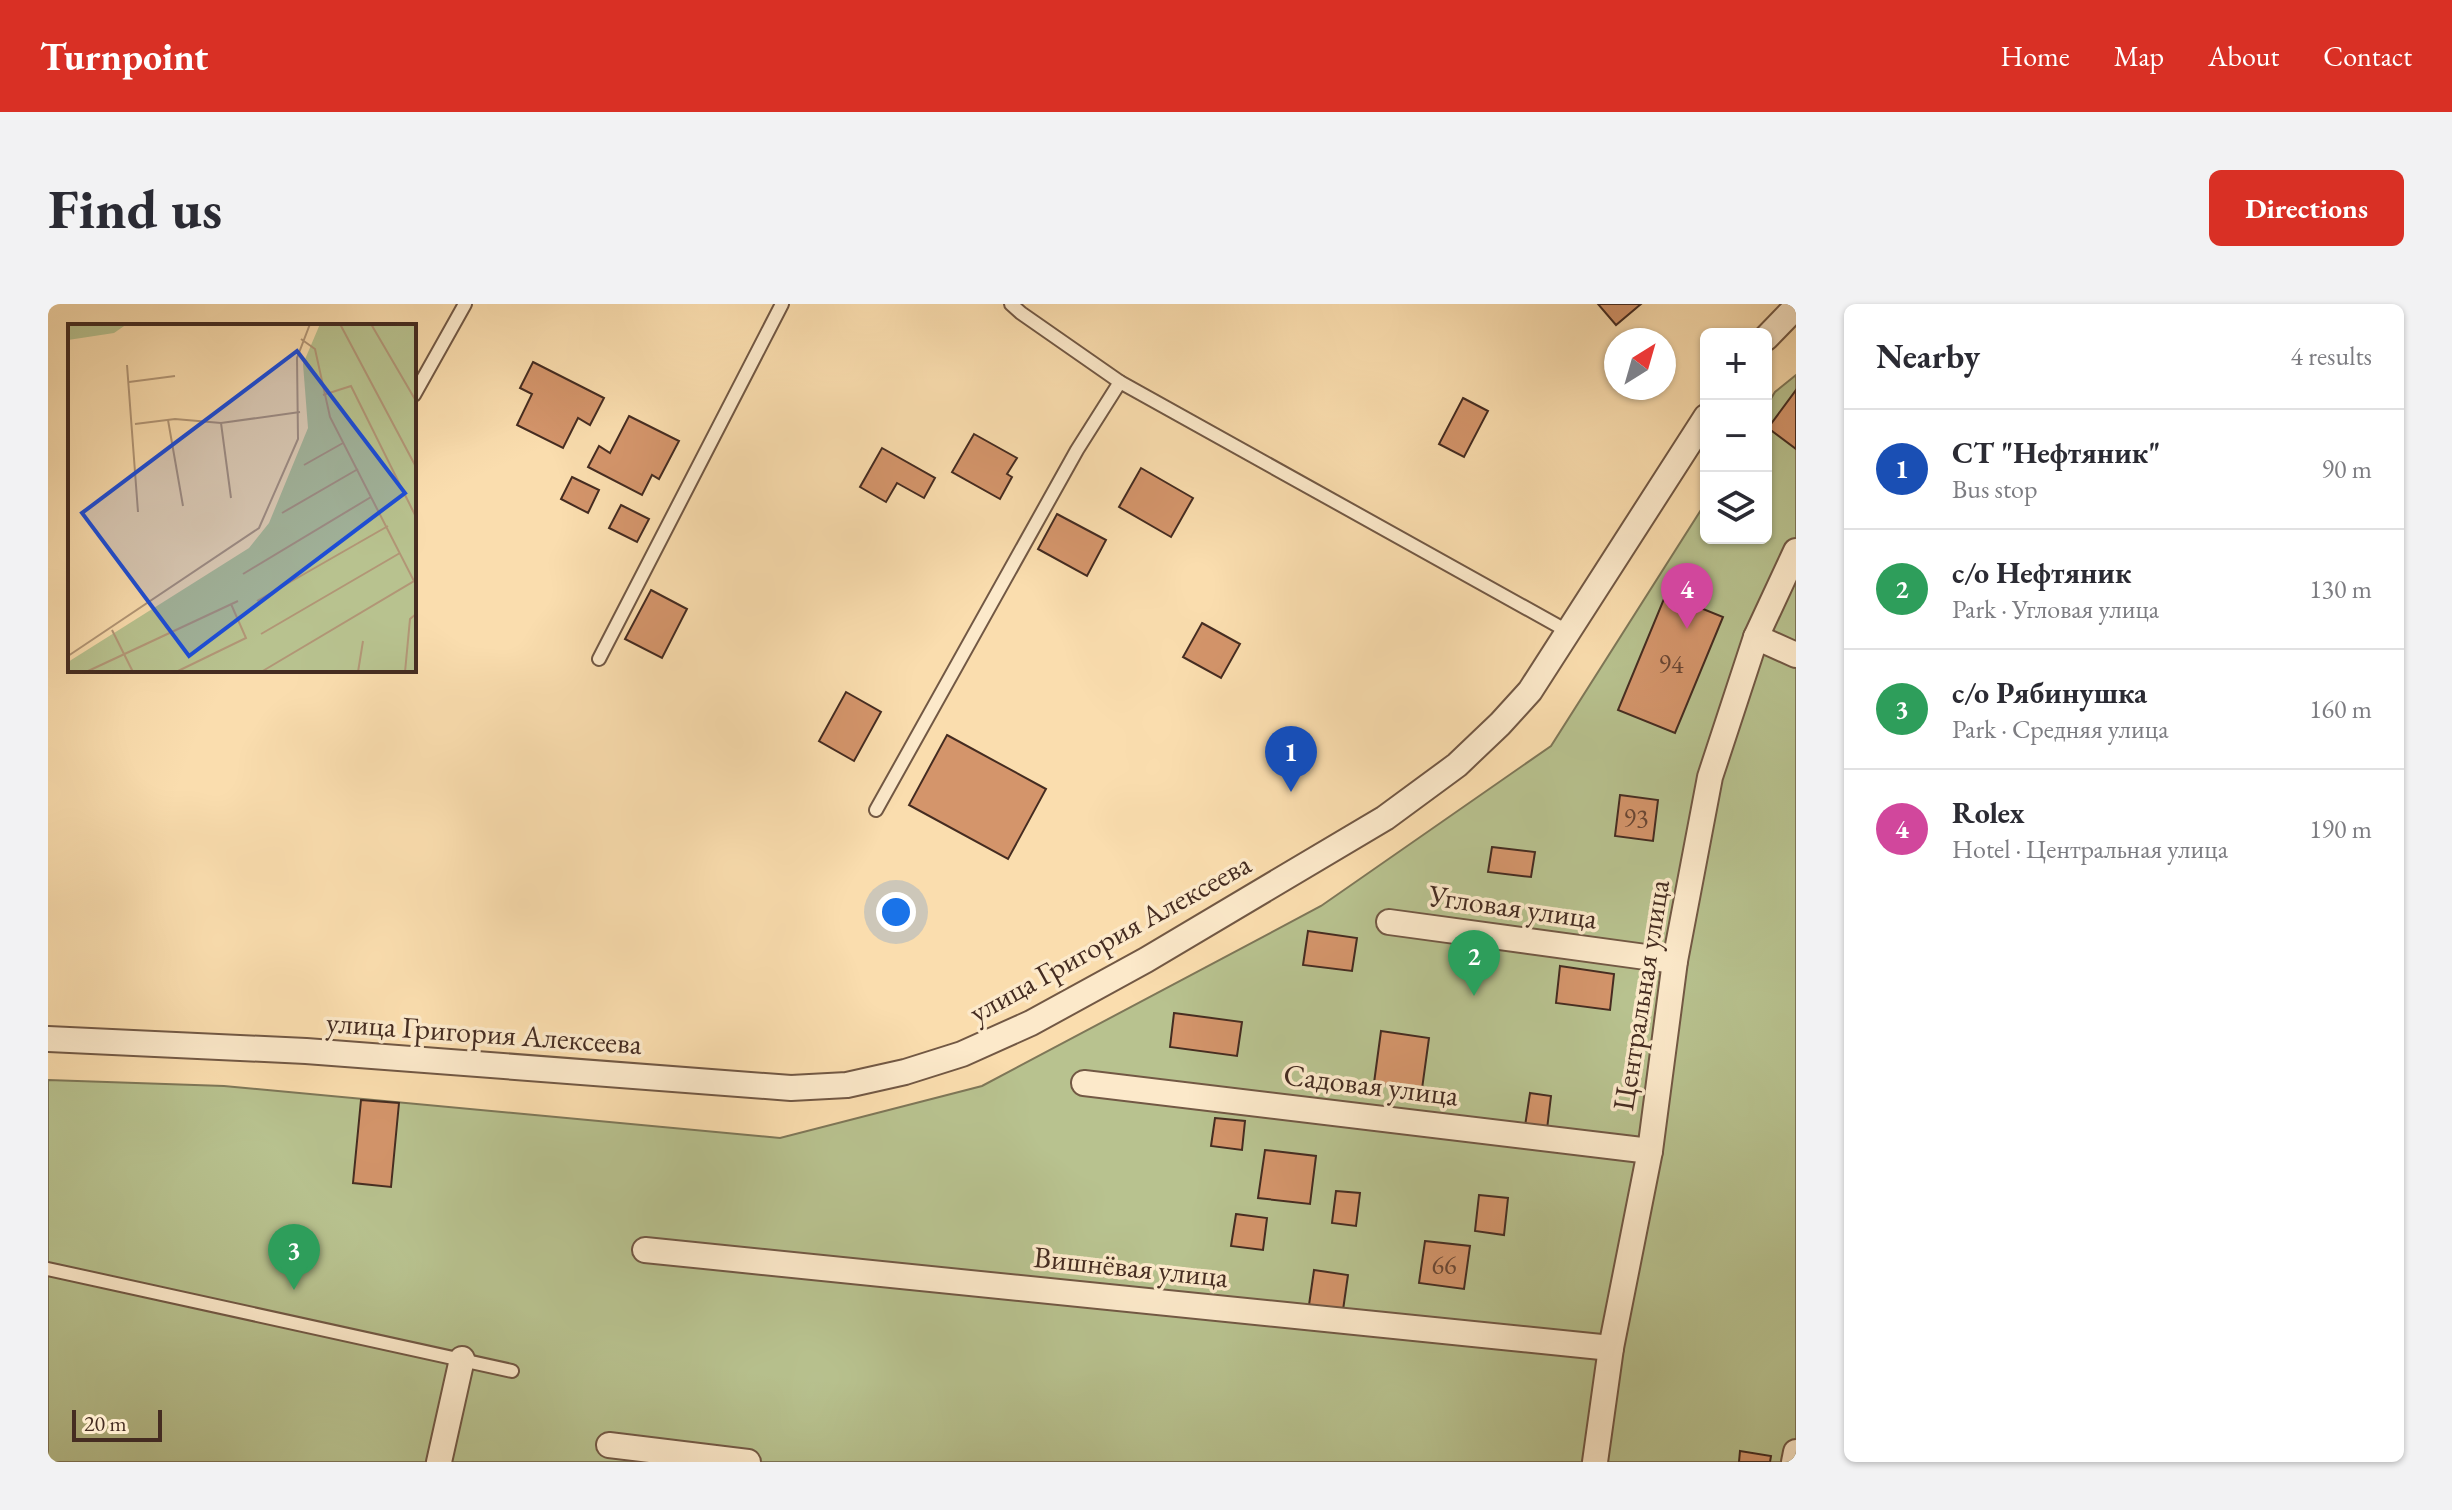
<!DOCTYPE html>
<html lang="en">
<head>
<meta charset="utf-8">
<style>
	body { margin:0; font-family:"EB Garamond",serif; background:#f2f2f3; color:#2b2b33 }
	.controls { position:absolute; right:24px; top:24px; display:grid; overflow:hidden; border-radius:12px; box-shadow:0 2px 6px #0004 }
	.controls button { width:72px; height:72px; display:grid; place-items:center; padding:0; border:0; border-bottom:2px solid #e1e1e2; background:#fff; color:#2b2b33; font:40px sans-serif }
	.compass { position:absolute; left:1556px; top:24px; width:72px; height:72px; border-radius:50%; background:#fff; box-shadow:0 2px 6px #0004; rotate:37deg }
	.scale { position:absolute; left:24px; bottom:20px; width:90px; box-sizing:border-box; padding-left:8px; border:4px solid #452c21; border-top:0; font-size:22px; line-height:28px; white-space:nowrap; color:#452c21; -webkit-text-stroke:6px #fce9ca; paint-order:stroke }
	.you { position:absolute; left:848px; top:608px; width:28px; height:28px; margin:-20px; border:6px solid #fff; border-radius:50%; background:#1a73e8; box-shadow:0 0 0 12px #1a73e833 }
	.badge { display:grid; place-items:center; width:52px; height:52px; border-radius:50%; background:#d93025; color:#fff; font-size:26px; font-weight:700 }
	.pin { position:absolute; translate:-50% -66px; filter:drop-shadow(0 2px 4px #0008) }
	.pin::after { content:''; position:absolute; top:42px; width:28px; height:24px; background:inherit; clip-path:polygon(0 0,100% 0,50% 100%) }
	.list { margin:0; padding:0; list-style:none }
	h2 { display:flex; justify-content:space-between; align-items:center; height:104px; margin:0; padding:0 32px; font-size:34px }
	h2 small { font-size:26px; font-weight:400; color:#7c7c81 }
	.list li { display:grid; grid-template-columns:52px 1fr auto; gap:24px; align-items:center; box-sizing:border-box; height:120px; padding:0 32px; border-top:2px solid #e1e1e2 }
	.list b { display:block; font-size:30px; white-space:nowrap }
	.list p { margin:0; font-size:26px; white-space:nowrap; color:#7c7c81 }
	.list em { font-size:26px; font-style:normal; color:#7c7c81 }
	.icon { flex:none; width:44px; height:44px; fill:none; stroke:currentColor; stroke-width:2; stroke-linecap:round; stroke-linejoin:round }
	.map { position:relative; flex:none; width:1748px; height:1158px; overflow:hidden; border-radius:12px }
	header { display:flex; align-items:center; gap:48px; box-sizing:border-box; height:112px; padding:0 40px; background:#d93025; color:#fff }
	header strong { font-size:38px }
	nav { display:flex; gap:44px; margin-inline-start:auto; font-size:28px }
	.intro { display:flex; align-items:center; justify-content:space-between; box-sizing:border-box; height:192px; padding:0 48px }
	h1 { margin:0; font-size:56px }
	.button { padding:20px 36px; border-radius:12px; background:#d93025; color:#fff; font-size:28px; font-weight:700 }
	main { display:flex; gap:48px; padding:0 48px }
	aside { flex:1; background:#fff; border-radius:12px; box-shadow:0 2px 6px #0004 }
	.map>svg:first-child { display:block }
</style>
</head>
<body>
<header>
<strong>Turnpoint</strong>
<nav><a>Home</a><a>Map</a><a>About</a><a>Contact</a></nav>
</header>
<div class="intro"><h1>Find us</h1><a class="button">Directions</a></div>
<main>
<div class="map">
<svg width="1748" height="1158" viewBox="0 0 1748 1158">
	<rect width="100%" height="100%" fill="#faddae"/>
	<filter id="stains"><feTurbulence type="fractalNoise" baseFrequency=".0025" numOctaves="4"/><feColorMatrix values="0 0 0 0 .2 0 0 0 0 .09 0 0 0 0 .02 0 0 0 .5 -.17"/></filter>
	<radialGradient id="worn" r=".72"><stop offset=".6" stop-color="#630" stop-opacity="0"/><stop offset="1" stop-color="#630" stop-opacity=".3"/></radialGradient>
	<polygon fill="#b8c28f" stroke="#7e7758" stroke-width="2" points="1748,71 1748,1158 0,1158 0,776 176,782 732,834 934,782 1273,602 1503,442 1658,198 1658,234 1718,234 1718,103 1727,88"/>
	<g fill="#d4956b" stroke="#452c21" stroke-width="2">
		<polygon points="1550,0 1593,0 1568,21"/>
		<polygon points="485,58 556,94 542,121 530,114 515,144 469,121 484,90 472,84"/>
		<polygon points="1748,86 1748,145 1720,124"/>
		<polygon points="1415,94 1440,107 1416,153 1391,140"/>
		<polygon points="581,112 631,137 611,175 604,171 594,191 540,163 551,142 562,149"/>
		<polygon points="926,130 969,154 959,170 964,173 952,195 904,168"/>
		<polygon points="834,144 887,174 876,194 849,179 838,198 812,183"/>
		<polygon points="1093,164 1145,194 1123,233 1071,203"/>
		<polygon points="524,173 551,186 540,209 513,195"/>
		<polygon points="573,201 601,215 589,238 561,224"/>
		<polygon points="1009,210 1058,236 1039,272 990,245"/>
		<polygon points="603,286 639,305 614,354 577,335"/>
		<polygon points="1618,290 1675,313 1627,429 1570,406"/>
		<polygon points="1154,319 1192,340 1173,374 1135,353"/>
		<polygon points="798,388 833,408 806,457 771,437"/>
		<polygon points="899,431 998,485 960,555 861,501"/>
		<polygon points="1572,491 1610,496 1605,537 1567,532"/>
		<polygon points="1444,543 1487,548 1483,573 1440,568"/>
		<polygon points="1260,627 1309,634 1304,667 1255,661"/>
		<polygon points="1512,662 1566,670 1562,706 1508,699"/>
		<polygon points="1126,709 1194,718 1189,752 1122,743"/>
		<polygon points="1333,727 1381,734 1374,785 1326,779"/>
		<polygon points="1482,789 1503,792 1499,825 1477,822"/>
		<polygon points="313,796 351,799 343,883 305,879"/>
		<polygon points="1167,814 1197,817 1194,846 1163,842"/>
		<polygon points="1217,846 1268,852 1262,900 1210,894"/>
		<polygon points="1288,887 1312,889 1308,922 1284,919"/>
		<polygon points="1431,891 1460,894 1456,931 1427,927"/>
		<polygon points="1188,910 1219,914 1215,946 1183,942"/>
		<polygon points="1377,937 1422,942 1416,985 1371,979"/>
		<polygon points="1266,966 1300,971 1295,1006 1261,1001"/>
		<polygon points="1692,1147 1723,1152 1722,1158 1691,1158"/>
	</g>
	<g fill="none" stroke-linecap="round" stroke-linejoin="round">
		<defs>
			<g id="service">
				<polyline points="963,0 973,9 1072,78 1521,328"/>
				<polyline points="366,91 417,0"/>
				<polyline points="551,355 734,0"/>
				<polyline points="828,506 1029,146 1072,78"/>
				<polyline points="0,965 464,1067"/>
			</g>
			<g id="minor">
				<polyline points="1718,34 1748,3"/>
				<polyline points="1708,333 1748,351"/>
				<polyline points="1341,618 1627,657"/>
				<polyline points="0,735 258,747 743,784 799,781 857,768 914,750 983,719 1098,656 1337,514 1409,461 1452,420 1482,387 1658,113"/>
				<polyline points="1036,779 1602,847"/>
				<polyline points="597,946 1563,1044"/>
				<polyline points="561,1141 700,1158"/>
				<polyline points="391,1158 414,1055"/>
				<polyline points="1547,1158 1563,1044 1602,847 1627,657 1662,473 1708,333 1748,247"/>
				<polyline points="1746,1158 1748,1148"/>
			</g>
		</defs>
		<use href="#service" stroke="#725844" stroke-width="16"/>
		<use href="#minor" stroke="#725844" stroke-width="28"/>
		<use href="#service" stroke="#fce9ca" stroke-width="12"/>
		<use href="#minor" stroke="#fce9ca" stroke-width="24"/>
	</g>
	<g text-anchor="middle" stroke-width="7" stroke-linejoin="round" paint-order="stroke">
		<g font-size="26" fill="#694634">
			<text x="1623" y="369">94</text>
			<text x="1588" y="523">93</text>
			<text x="1396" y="970">66</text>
		</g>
		<g font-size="30" fill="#452c21" stroke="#fce9ca">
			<text transform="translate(1465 603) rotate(8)" y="10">Угловая улица</text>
			<text transform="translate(1062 634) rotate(-29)" y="10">улица Григория Алексеева</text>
			<text transform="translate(1593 691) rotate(-81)" y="10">Центральная улица</text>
			<text transform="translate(436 729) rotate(4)" y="10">улица Григория Алексеева</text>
			<text transform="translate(1323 781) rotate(7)" y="10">Садовая улица</text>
			<text transform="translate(1083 963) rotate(6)" y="10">Вишнёвая улица</text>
		</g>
	</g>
	<g transform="translate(20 20)">
		<rect width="348" height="348" fill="#faddae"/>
		<path d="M 0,0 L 59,0 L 46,9 L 0,16 ZM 252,0 L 348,0 L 348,348 L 0,348 L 0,338 L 181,224 L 201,199 L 240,104 L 235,40 Z" fill="#b8c28f"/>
		<path fill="none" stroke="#b29676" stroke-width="2" d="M 272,0 L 348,143M 303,0 L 348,77M 59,41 L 70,188M 61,58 L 107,52M 255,71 L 283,62 L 348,193M 100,96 L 115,182M 153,99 L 163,174M 67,100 L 107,95 L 153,99 L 232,88M 236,141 L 275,119M 214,189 L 290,145M 175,250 L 303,173M 189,277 L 320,202M 44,306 L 65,348M 193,310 L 332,229M 0,332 L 191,204 L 230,115 L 229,34 L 242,0M 18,348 L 170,277M 108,348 L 178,314 L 163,280M 193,348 L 346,257 L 262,93 L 247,25 L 233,15M 290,348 L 295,317M 337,348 L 342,295 L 348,290"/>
		<path fill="#1d4ed8" fill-opacity="0.15" stroke="#1d4ed8" stroke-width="4" d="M 229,27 L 337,169 L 121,332 L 14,189 Z"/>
		<rect width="348" height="348" fill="none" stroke="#452c21" stroke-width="4"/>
	</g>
	<rect width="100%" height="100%" filter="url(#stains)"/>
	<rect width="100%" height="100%" fill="url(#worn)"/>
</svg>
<div class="controls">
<button>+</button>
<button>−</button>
<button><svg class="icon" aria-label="layers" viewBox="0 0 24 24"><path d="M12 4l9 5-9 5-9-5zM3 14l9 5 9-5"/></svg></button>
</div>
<svg class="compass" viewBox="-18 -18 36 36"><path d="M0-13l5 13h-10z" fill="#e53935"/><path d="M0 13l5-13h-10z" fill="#7c7c81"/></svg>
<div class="scale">20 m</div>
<div class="you"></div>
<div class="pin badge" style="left:1243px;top:488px;background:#1a4fb4">1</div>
<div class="pin badge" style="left:1426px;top:692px;background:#2e9e5b">2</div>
<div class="pin badge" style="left:246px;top:986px;background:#2e9e5b">3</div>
<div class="pin badge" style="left:1639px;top:325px;background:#d1479c">4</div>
</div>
<aside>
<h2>Nearby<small>4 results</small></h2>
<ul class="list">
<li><span class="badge" style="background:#1a4fb4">1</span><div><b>СТ &quot;Нефтяник&quot;</b><p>Bus stop</p></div><em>90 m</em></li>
<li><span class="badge" style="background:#2e9e5b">2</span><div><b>с/о Нефтяник</b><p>Park · Угловая улица</p></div><em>130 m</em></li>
<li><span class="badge" style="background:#2e9e5b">3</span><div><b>с/о Рябинушка</b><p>Park · Средняя улица</p></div><em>160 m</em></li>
<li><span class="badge" style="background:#d1479c">4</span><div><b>Rolex</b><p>Hotel · Центральная улица</p></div><em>190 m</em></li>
</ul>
</aside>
</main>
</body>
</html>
